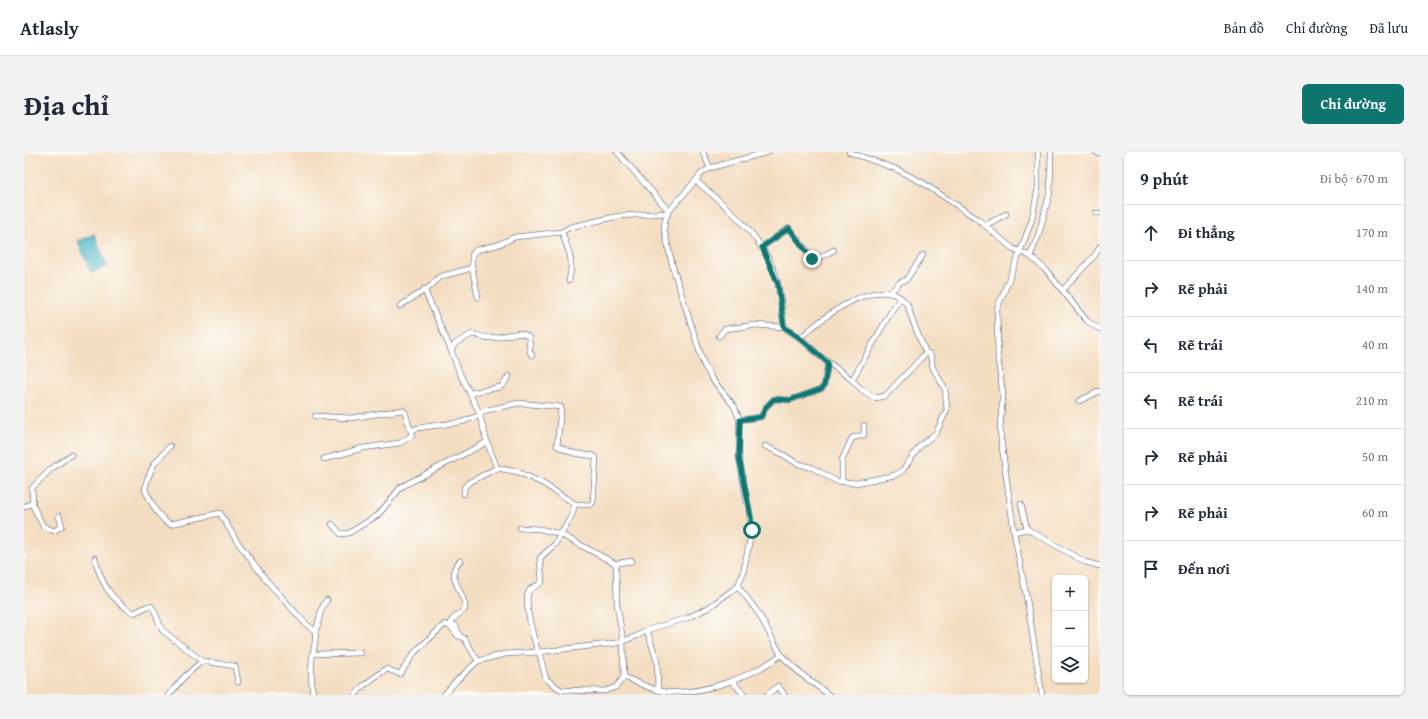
<!DOCTYPE html>
<html lang="vi">
<head>
<meta charset="utf-8">
<style>
	body { margin:0; font-family:"Gentium Book Plus",serif; background:#f2f2f3; color:#1f2937 }
	.controls { position:absolute; right:12px; bottom:12px; display:grid; overflow:hidden; border-radius:6px; box-shadow:0 1px 3px #0004 }
	.controls button { width:36px; height:36px; display:grid; place-items:center; padding:0; border:0; border-bottom:1px solid #e0e1e3; background:#fff; color:#1f2937; font:20px sans-serif }
	.stop { position:absolute; width:12px; height:12px; margin:-9px; border:3px solid #0f766e; border-radius:50%; background:#fff }
	.stop.end { background:#0f766e; border-color:#fff; box-shadow:0 1px 4px #0008 }
	.list { margin:0; padding:0; list-style:none }
	h2 { display:flex; justify-content:space-between; align-items:center; height:52px; margin:0; padding:0 16px; font-size:17px }
	h2 small { font-size:13px; font-weight:400; color:#747a83 }
	.list li { display:grid; grid-template-columns:26px 1fr auto; gap:12px; align-items:center; box-sizing:border-box; height:56px; padding:0 16px; border-top:1px solid #e0e1e3 }
	.list b { display:block; font-size:15px; white-space:nowrap }
	.list em { font-size:13px; font-style:normal; color:#747a83 }
	.icon { flex:none; width:22px; height:22px; fill:none; stroke:currentColor; stroke-width:2; stroke-linecap:round; stroke-linejoin:round }
	.map { position:relative; flex:none; width:1076px; height:543px; overflow:hidden; border-radius:6px }
	header { display:flex; align-items:center; gap:24px; box-sizing:border-box; height:56px; padding:0 20px; background:#fff; border-bottom:1px solid #e0e1e3 }
	header strong { font-size:19px }
	nav { display:flex; gap:22px; margin-inline-start:auto; font-size:14px }
	.intro { display:flex; align-items:center; justify-content:space-between; box-sizing:border-box; height:96px; padding:0 24px }
	h1 { margin:0; font-size:28px }
	.button { padding:10px 18px; border-radius:6px; background:#0f766e; color:#fff; font-size:14px; font-weight:700 }
	main { display:flex; gap:24px; padding:0 24px }
	aside { flex:1; background:#fff; border-radius:6px; box-shadow:0 1px 3px #0004 }
	.map>svg:first-child { display:block }
</style>
</head>
<body>
<header>
<strong>Atlasly</strong>
<nav><a>Bản đồ</a><a>Chỉ đường</a><a>Đã lưu</a></nav>
</header>
<div class="intro"><h1>Địa chỉ</h1><a class="button">Chỉ đường</a></div>
<main>
<div class="map">
<svg width="1076" height="543" viewBox="0 0 1076 543">
	<rect width="100%" height="100%" fill="#fdfcf7"/>
	<filter id="ink" filterUnits="userSpaceOnUse"><feTurbulence type="fractalNoise" baseFrequency=".025" numOctaves="2"/><feDisplacementMap in="SourceGraphic" scale="8" xChannelSelector="R" yChannelSelector="G"/><feConvolveMatrix kernelMatrix="1 2 1 2 8 2 1 2 1" color-interpolation-filters="sRGB"/></filter>
	<filter id="wash" filterUnits="userSpaceOnUse"><feTurbulence type="fractalNoise" baseFrequency=".012" numOctaves="4" result="noise"/><feDisplacementMap in="SourceGraphic" scale="16" xChannelSelector="R" yChannelSelector="G"/><feGaussianBlur stdDeviation="0.9" result="paint"/><feColorMatrix in="noise" values="0 0 0 0 0 0 0 0 0 0 0 0 0 0 0 0 0 1.4 0 .05"/><feComposite in="paint" operator="in"/></filter>
	<g filter="url(#wash)">
		<rect width="100%" height="100%" fill="#f4dec2"/>
		<polygon fill="#45b3c2" stroke="#307190" points="70,82 83,114 67,121 54,89"/>
	</g>
	<g filter="url(#ink)">
		<g fill="none" stroke-linecap="round" stroke-linejoin="round">
			<defs>
				<g id="minor">
					<polyline points="593,0 645,59 678,21 686,16 744,0"/>
					<polyline points="679,0 686,16"/>
					<polyline points="825,0 872,17 899,31 952,66 988,96 1006,104 1022,118 1063,169 1076,177"/>
					<polyline points="1014,0 1014,36 1008,67 996,100 973,157 974,207 979,243 976,275 977,288 990,380 1004,454 1018,543"/>
					<polyline points="1072,0 1076,2"/>
					<path d="M 672,29 C 705,56 744,89 754,132 C 757,146 758,161 760,175"/>
					<polyline points="1072,61 1076,61"/>
					<polyline points="962,73 982,62"/>
					<path d="M 538,80 C 545,102 550,104 545,129"/>
					<polyline points="738,95 765,76 790,108 810,98"/>
					<polyline points="1006,104 1014,85 1026,40 1027,0"/>
					<polyline points="400,137 427,198 436,222 455,260 463,290 473,316"/>
					<polyline points="1039,138 1071,103 1076,95"/>
					<polyline points="866,141 876,130 882,128 899,103"/>
					<polyline points="454,145 448,116 448,103 452,98 473,93 491,85 538,80 546,75 595,64 643,61"/>
					<polyline points="376,154 407,134 415,125 448,116"/>
					<path d="M 695,184 L 701,177 L 731,173 L 760,175 L 776,186 C 797,167 857,118 883,152 C 885,156 886,162 888,167 C 892,178 897,189 902,201 L 906,202 L 909,216 L 921,237 L 923,258 L 912,281 L 896,294 L 878,319 L 871,323 L 832,331 L 812,329 L 789,316 L 772,311 L 760,303 L 741,294"/>
					<polyline points="776,186 797,205 827,227 838,238 851,246 861,244 902,201"/>
					<path d="M 427,198 L 432,191 L 448,182 C 454,183 461,186 467,186 C 477,186 498,176 505,186 L 506,200 L 508,203"/>
					<polyline points="828,228 868,158 876,147"/>
					<polyline points="446,241 476,235 479,233 485,224"/>
					<polyline points="1055,249 1076,239"/>
					<polyline points="455,260 495,251 537,255 533,294 549,301 570,304 572,306 569,350 566,353 551,352"/>
					<polyline points="291,264 327,266 378,258 381,260 388,283"/>
					<polyline points="716,268 737,265 742,255 750,247 766,248 797,237 800,234 804,211"/>
					<path d="M 146,294 L 130,312 L 123,328 L 121,338 L 132,359 L 141,369 L 147,372 L 196,361 L 212,388 L 243,429 L 281,471 L 291,479 C 293,490 289,497 288,507 C 287,519 287,531 289,543"/>
					<polyline points="300,307 339,296 376,291 386,285 389,278 393,276 438,270 456,263"/>
					<polyline points="818,328 818,308 828,286 840,283 840,273"/>
					<path d="M 440,342 L 440,336 L 444,331 L 473,316 L 494,320 L 518,331 L 551,352 L 548,363 L 531,392 L 516,406 L 518,430 C 515,434 508,434 505,439 C 499,449 510,488 514,500"/>
					<polyline points="997,352 1003,377"/>
					<polyline points="0,355 8,351"/>
					<polyline points="35,364 38,374 30,379 19,374 9,354 8,336 27,317 47,303"/>
					<polyline points="308,372 317,382 325,381 354,363 377,335 463,290"/>
					<polyline points="496,376 516,377 536,382 592,412"/>
					<polyline points="990,380 1003,377 1061,410 1076,414"/>
					<path d="M 71,406 C 77,432 87,448 110,461 L 124,454 L 127,454 L 130,458 L 138,478 L 178,509"/>
					<polyline points="714,434 735,462 757,503 777,522 805,543"/>
					<polyline points="623,478 633,509 634,538"/>
					<path d="M 291,479 C 297,471 293,459 303,448"/>
					<path d="M 435,482 L 432,474 L 427,471 L 428,468 L 441,457 C 443,442 419,424 436,409"/>
					<polyline points="515,500 522,527 537,538 581,539 592,535 600,525 599,489 593,452 592,414 594,411 608,409"/>
					<polyline points="289,502 337,501"/>
					<path d="M 600,525 C 613,530 627,538 641,540 C 679,543 727,525 757,503"/>
					<polyline points="708,529 720,543"/>
					<polyline points="145,543 159,526 178,509 211,514 214,530"/>
					<polyline points="331,543 339,534 359,519 363,517 376,522 391,500 421,472 427,475 434,484 440,486 454,509"/>
					<polyline points="420,543 433,528 454,509 481,502 515,500 593,491 613,484 623,478 663,466 684,456 714,434 719,421 728,378 715,305 715,266 710,254 688,227 680,213 649,116 640,77 641,68 645,59"/>
					<polyline points="743,543 754,534 760,542"/>
				</g>
			</defs>
			<use href="#minor" stroke="#3c496d" stroke-width="6"/>
			<use href="#minor" stroke="#fff" stroke-width="5"/>
		</g>
	</g>
	<g fill="none" stroke-linecap="round" stroke-linejoin="round" filter="url(#ink)">
		<polyline stroke="#0f766e" stroke-width="5" points="728,378 727,365 715,305 716,268 737,265 742,255 750,247 766,248 797,237 800,234 804,211 776,186 760,175 754,132 738,95 765,76 788,107"/>
	</g>
</svg>
<div class="controls">
<button>+</button>
<button>−</button>
<button><svg class="icon" aria-label="layers" viewBox="0 0 24 24"><path d="M12 4l9 5-9 5-9-5zM3 14l9 5 9-5"/></svg></button>
</div>
<div class="stop" style="left:728px;top:378px"></div>
<div class="stop end" style="left:788px;top:107px"></div>
</div>
<aside>
<h2>9 phút<small>Đi bộ · 670 m</small></h2>
<ul class="list">
<li><svg class="icon" aria-label="ahead" viewBox="0 0 24 24"><path d="M12 20V5M6 11l6-6 6 6"/></svg><div><b>Đi thẳng</b></div><em>170 m</em></li>
<li><svg class="icon" aria-label="right" viewBox="0 0 24 24"><path d="M7 20v-9h11M14 6l5 5-5 5"/></svg><div><b>Rẽ phải</b></div><em>140 m</em></li>
<li><svg class="icon" aria-label="left" viewBox="0 0 24 24"><path d="M17 20v-9H6M10 6l-5 5 5 5"/></svg><div><b>Rẽ trái</b></div><em>40 m</em></li>
<li><svg class="icon" aria-label="left" viewBox="0 0 24 24"><path d="M17 20v-9H6M10 6l-5 5 5 5"/></svg><div><b>Rẽ trái</b></div><em>210 m</em></li>
<li><svg class="icon" aria-label="right" viewBox="0 0 24 24"><path d="M7 20v-9h11M14 6l5 5-5 5"/></svg><div><b>Rẽ phải</b></div><em>50 m</em></li>
<li><svg class="icon" aria-label="right" viewBox="0 0 24 24"><path d="M7 20v-9h11M14 6l5 5-5 5"/></svg><div><b>Rẽ phải</b></div><em>60 m</em></li>
<li><svg class="icon" aria-label="arrive" viewBox="0 0 24 24"><path d="M6 21V4h12l-3 4 3 4H6"/></svg><div><b>Đến nơi</b></div></li>
</ul>
</aside>
</main>
</body>
</html>
